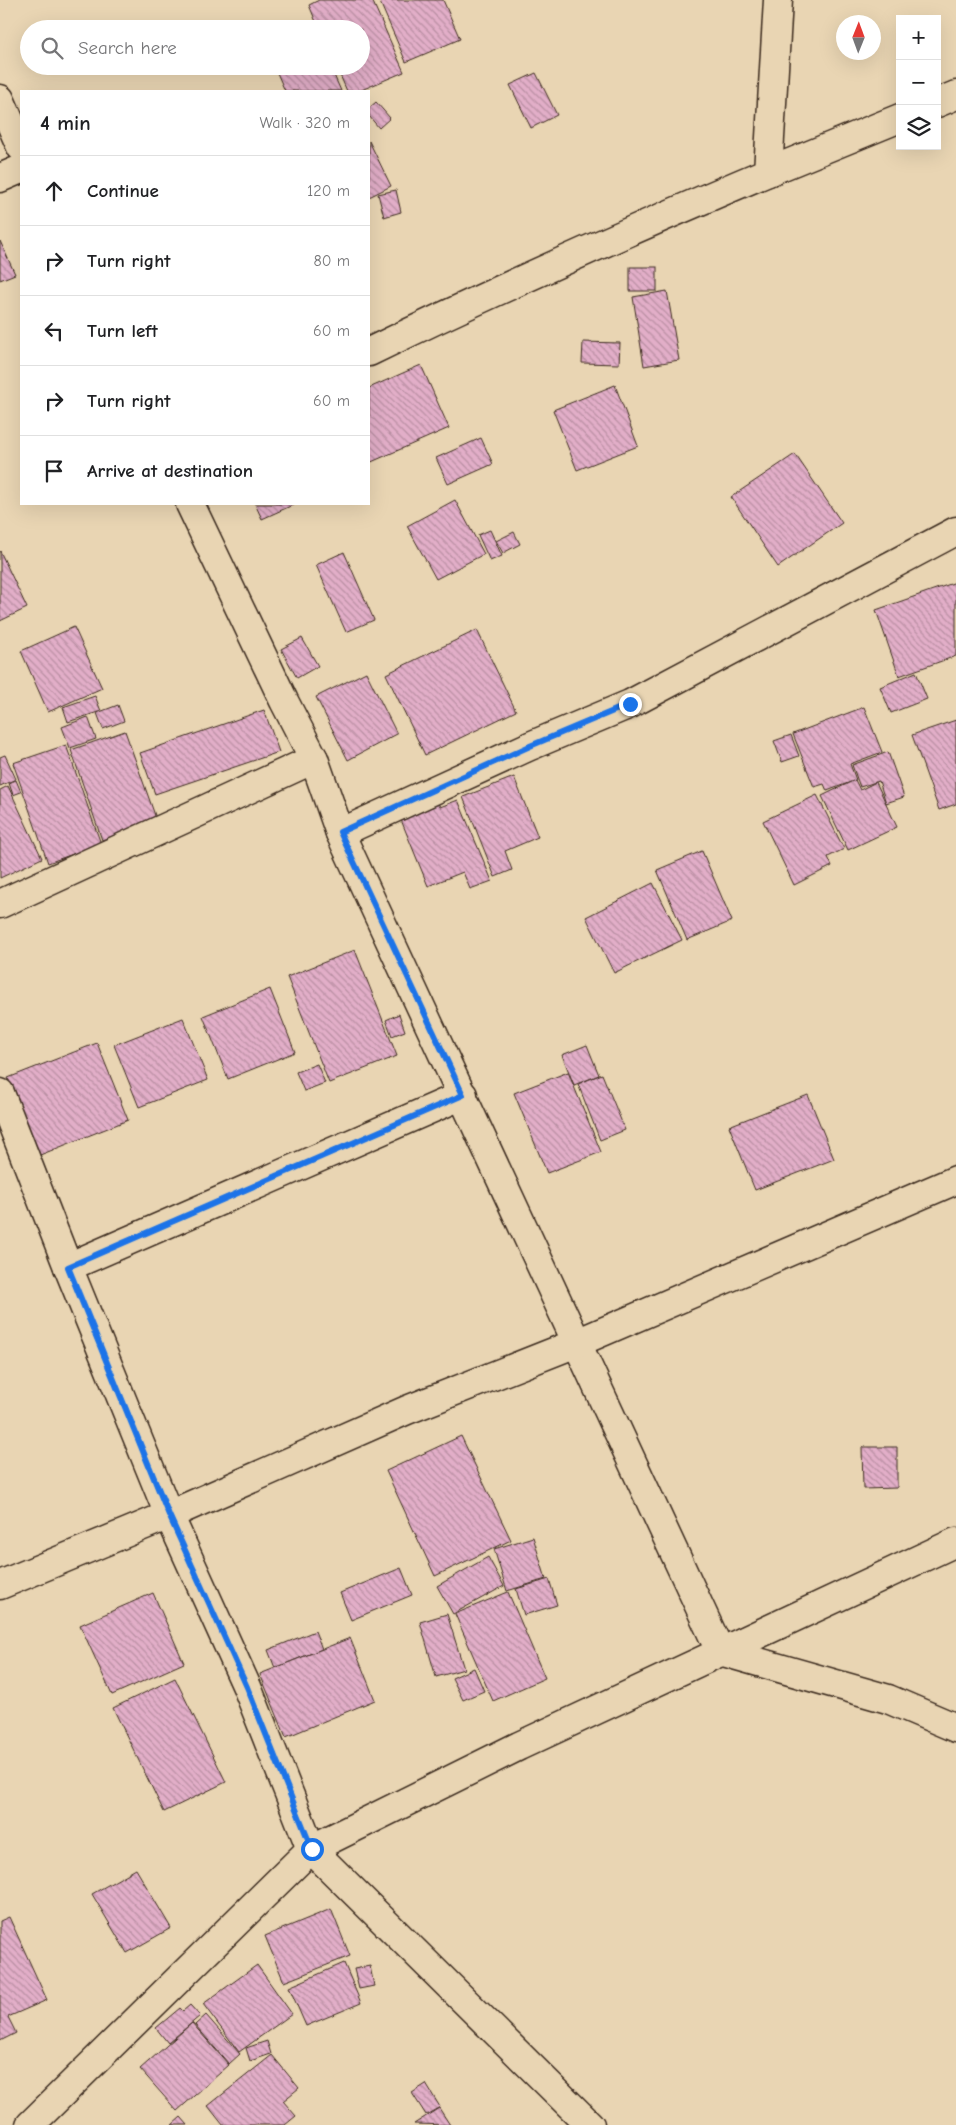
<!DOCTYPE html>
<html lang="en">
<head>
<meta charset="utf-8">
<style>
	body { margin:0; font-family:"Comic Neue",sans-serif; background:#f6f6f6; color:#202124 }
	.controls { position:absolute; right:15px; top:15px; display:grid; overflow:hidden; border-radius:0px; box-shadow:0 5px 20px #0002 }
	.controls button { width:45px; height:45px; display:grid; place-items:center; padding:0; border:0; border-bottom:1px solid #e0e0e0; background:#fff; color:#202124; font:25px sans-serif }
	.compass { position:absolute; left:836px; top:15px; width:45px; height:45px; border-radius:50%; background:#fff; box-shadow:0 5px 20px #0002; rotate:1deg }
	.stop { position:absolute; width:15px; height:15px; margin:-11px; border:4px solid #1a73e8; border-radius:50%; background:#fff }
	.stop.end { background:#1a73e8; border-color:#fff; box-shadow:0 1px 5px #0008 }
	.list { margin:0; padding:0; list-style:none }
	h2 { display:flex; justify-content:space-between; align-items:center; height:65px; margin:0; padding:0 20px; font-size:21px }
	h2 small { font-size:16px; font-weight:400; color:#757577 }
	.list li { display:grid; grid-template-columns:32px 1fr auto; gap:15px; align-items:center; box-sizing:border-box; height:70px; padding:0 20px; border-top:1px solid #e0e0e0 }
	.list b { display:block; font-size:19px; white-space:nowrap }
	.list em { font-size:16px; font-style:normal; color:#757577 }
	.icon { flex:none; width:28px; height:28px; fill:none; stroke:currentColor; stroke-width:2; stroke-linecap:round; stroke-linejoin:round }
	.map { position:relative; flex:none; width:956px; height:2125px; overflow:hidden }
	.search { position:absolute; background:#fff; box-shadow:0 5px 20px #0002; left:20px; top:20px; width:350px; height:55px; display:flex; align-items:center; gap:12px; box-sizing:border-box; padding:0 18px; border-radius:28px; color:#757577; font-size:19px }
	.panel { position:absolute; background:#fff; box-shadow:0 5px 20px #0002; left:20px; top:90px; width:350px; height:415px; border-radius:0px }
	.map>svg:first-child { display:block }
</style>
</head>
<body>
<div class="map">
<svg width="956" height="2125" viewBox="0 0 956 2125">
	<defs>
		<pattern id="building-back-hatch" width="6" height="6" patternUnits="userSpaceOnUse" patternTransform="scale(1.25)"><rect width="6" height="6" fill="#e2aec8"/><path d="M-1 5l2 2M0 0l6 6M5-1l2 2" fill="none" stroke="#b88ea2"/></pattern>
	</defs>
	<rect width="100%" height="100%" fill="#e9d5b3"/>
	<filter id="ink" filterUnits="userSpaceOnUse"><feTurbulence type="fractalNoise" baseFrequency=".02" numOctaves="2"/><feDisplacementMap in="SourceGraphic" scale="10" xChannelSelector="R" yChannelSelector="G"/><feConvolveMatrix kernelMatrix="1 2 1 2 8 2 1 2 1" color-interpolation-filters="sRGB"/></filter>
	<g filter="url(#ink)">
		<g fill="url(#building-back-hatch)" stroke="#3b2a1e">
			<polygon points="319,0 372,0 404,72 359,91 347,91 336,66 361,66 361,29 319,29 309,5"/>
			<polygon points="379,0 443,0 460,39 406,62"/>
			<polygon points="274,66 330,66 341,91 285,91"/>
			<polygon points="536,73 557,115 531,128 510,85"/>
			<polygon points="376,102 390,118 379,128 369,116 369,108"/>
			<polygon points="369,141 391,186 369,197"/>
			<polygon points="396,190 401,212 384,217 378,194"/>
			<polygon points="0,241 15,274 0,280"/>
			<rect x="630" y="267" width="27" height="24"/>
			<polygon points="667,291 679,360 644,366 633,297"/>
			<polygon points="583,342 620,343 619,364 582,363"/>
			<polygon points="421,365 449,428 369,463 369,388"/>
			<polygon points="615,385 638,446 577,470 553,410"/>
			<polygon points="481,438 493,464 448,484 436,458"/>
			<polygon points="795,454 842,523 778,567 731,497"/>
			<polygon points="455,500 484,554 436,579 407,526"/>
			<polygon points="255,504 295,504 262,519"/>
			<polygon points="490,530 502,556 490,561 478,535"/>
			<polygon points="514,532 520,544 503,553 496,541"/>
			<polygon points="0,551 27,608 0,621"/>
			<polygon points="344,552 374,620 346,632 316,565"/>
			<polygon points="956,582 956,656 899,676 876,610"/>
			<polygon points="74,627 102,688 48,712 21,651"/>
			<polygon points="477,630 516,711 425,755 386,674"/>
			<polygon points="302,638 318,666 297,678 281,649"/>
			<polygon points="366,672 397,734 348,760 316,697"/>
			<polygon points="916,672 927,699 891,713 880,687"/>
			<polygon points="95,696 101,711 68,722 63,707"/>
			<polygon points="118,705 124,721 103,729 97,713"/>
			<polygon points="864,707 882,752 850,764 856,780 827,791 824,784 814,787 793,734"/>
			<polygon points="264,710 279,752 155,794 140,753"/>
			<polygon points="88,717 96,739 70,748 62,727"/>
			<polygon points="956,720 956,804 939,810 912,735"/>
			<polygon points="125,731 157,821 102,840 71,750"/>
			<polygon points="791,735 799,756 782,762 774,741"/>
			<polygon points="66,745 101,844 48,863 13,763"/>
			<polygon points="888,752 904,797 886,803 879,781 860,787 852,765"/>
			<polygon points="5,755 16,779 0,786 0,757"/>
			<polygon points="514,777 538,837 505,851 512,870 495,877 463,797"/>
			<polygon points="16,780 21,792 13,795 9,783"/>
			<polygon points="855,780 860,790 876,782 897,827 848,850 822,796"/>
			<polygon points="8,786 42,858 0,878 0,790"/>
			<polygon points="817,795 844,849 828,857 832,866 794,885 763,821"/>
			<polygon points="436,799 440,807 458,800 492,881 470,889 463,872 428,886 399,815"/>
			<polygon points="702,851 732,921 687,940 657,870"/>
			<polygon points="653,883 682,940 614,973 586,917"/>
			<polygon points="355,950 397,1056 329,1083 287,977"/>
			<polygon points="270,989 295,1052 228,1079 203,1016"/>
			<polygon points="399,1014 405,1031 392,1036 386,1020"/>
			<polygon points="183,1018 208,1080 139,1107 114,1045"/>
			<polygon points="97,1043 128,1120 40,1155 8,1078"/>
			<polygon points="587,1045 599,1075 574,1085 562,1055"/>
			<polygon points="317,1064 325,1083 304,1091 296,1072"/>
			<polygon points="568,1072 601,1152 547,1173 514,1093"/>
			<polygon points="602,1074 625,1130 600,1140 578,1084"/>
			<polygon points="808,1095 834,1159 755,1190 729,1126"/>
			<polygon points="461,1436 511,1540 435,1576 386,1471"/>
			<polygon points="862,1447 897,1447 897,1488 863,1489"/>
			<polygon points="533,1537 546,1579 507,1591 494,1549"/>
			<polygon points="488,1557 504,1586 453,1614 437,1586"/>
			<polygon points="401,1568 412,1595 351,1620 340,1593"/>
			<polygon points="549,1579 557,1605 524,1615 516,1589"/>
			<polygon points="508,1592 545,1678 493,1701 455,1614"/>
			<polygon points="153,1593 184,1663 112,1695 80,1625"/>
			<polygon points="447,1614 464,1669 436,1677 420,1622"/>
			<polygon points="315,1631 322,1649 275,1668 268,1650"/>
			<polygon points="350,1638 375,1700 286,1737 260,1674"/>
			<polygon points="474,1668 484,1691 463,1700 452,1678"/>
			<polygon points="175,1678 226,1782 164,1812 113,1708"/>
			<polygon points="136,1869 171,1928 127,1953 92,1894"/>
			<polygon points="331,1909 350,1956 284,1982 265,1936"/>
			<polygon points="9,1917 47,2000 8,2017 16,2033 0,2041 0,1921"/>
			<polygon points="344,1963 361,2003 306,2026 289,1987"/>
			<polygon points="257,1965 292,2014 239,2052 203,2004"/>
			<polygon points="370,1966 374,1986 359,1989 354,1969"/>
			<polygon points="190,2005 200,2016 168,2043 156,2028 180,2008 183,2011"/>
			<polygon points="206,2015 240,2054 229,2064 195,2025"/>
			<polygon points="192,2023 229,2065 177,2111 140,2069"/>
			<polygon points="267,2041 271,2054 250,2061 246,2048"/>
			<polygon points="272,2055 299,2088 283,2101 296,2116 285,2125 223,2125 208,2106"/>
			<polygon points="426,2084 440,2107 426,2115 412,2093"/>
			<polygon points="439,2108 450,2125 414,2124"/>
			<polygon points="181,2117 188,2125 172,2125"/>
		</g>
		<g fill="none" stroke-linecap="round" stroke-linejoin="round">
			<defs>
				<g id="minor">
					<polyline points="0,99 21,147"/>
					<polyline points="937,103 956,95"/>
					<polyline points="768,172 900,118"/>
					<polyline points="0,178 21,169"/>
					<path d="M 369,352 C 500,288 633,229 768,172 L 778,0"/>
					<polyline points="190,504 284,701 314,759 340,833 720,1651 888,1699 956,1728"/>
					<polyline points="340,833 530,746 630,704 956,531"/>
					<polyline points="0,904 314,759"/>
					<polyline points="0,1093 68,1267 169,1515 247,1687 311,1849 590,2125"/>
					<polyline points="68,1267 463,1095"/>
					<polyline points="0,1585 169,1515 407,1410 579,1342 956,1180"/>
					<polyline points="30,2125 311,1849 519,1746 956,1542"/>
				</g>
			</defs>
			<use href="#minor" stroke="#3b2a1e" stroke-width="31"/>
			<use href="#minor" stroke="#e9d5b3" stroke-width="28"/>
		</g>
	</g>
	<g fill="none" stroke-linecap="round" stroke-linejoin="round" filter="url(#ink)">
		<polyline stroke="#1a73e8" stroke-width="6" points="312,1849 247,1687 169,1515 68,1267 463,1095 340,832 530,746 630,704"/>
	</g>
</svg>
<div class="controls">
<button>+</button>
<button>−</button>
<button><svg class="icon" aria-label="layers" viewBox="0 0 24 24"><path d="M12 4l9 5-9 5-9-5zM3 14l9 5 9-5"/></svg></button>
</div>
<svg class="compass" viewBox="-18 -18 36 36"><path d="M0-13l5 13h-10z" fill="#e53935"/><path d="M0 13l5-13h-10z" fill="#757577"/></svg>
<div class="stop" style="left:312px;top:1849px"></div>
<div class="stop end" style="left:630px;top:704px"></div>
<div class="search"><svg class="icon" aria-label="search" viewBox="0 0 24 24"><circle cx="10" cy="10" r="6"/><path d="M15 15l6 6"/></svg>Search here</div>
<section class="panel">
<h2>4 min<small>Walk · 320 m</small></h2>
<ul class="list">
<li><svg class="icon" aria-label="ahead" viewBox="0 0 24 24"><path d="M12 20V5M6 11l6-6 6 6"/></svg><div><b>Continue</b></div><em>120 m</em></li>
<li><svg class="icon" aria-label="right" viewBox="0 0 24 24"><path d="M7 20v-9h11M14 6l5 5-5 5"/></svg><div><b>Turn right</b></div><em>80 m</em></li>
<li><svg class="icon" aria-label="left" viewBox="0 0 24 24"><path d="M17 20v-9H6M10 6l-5 5 5 5"/></svg><div><b>Turn left</b></div><em>60 m</em></li>
<li><svg class="icon" aria-label="right" viewBox="0 0 24 24"><path d="M7 20v-9h11M14 6l5 5-5 5"/></svg><div><b>Turn right</b></div><em>60 m</em></li>
<li><svg class="icon" aria-label="arrive" viewBox="0 0 24 24"><path d="M6 21V4h12l-3 4 3 4H6"/></svg><div><b>Arrive at destination</b></div></li>
</ul>
</section>
</div>
</body>
</html>
